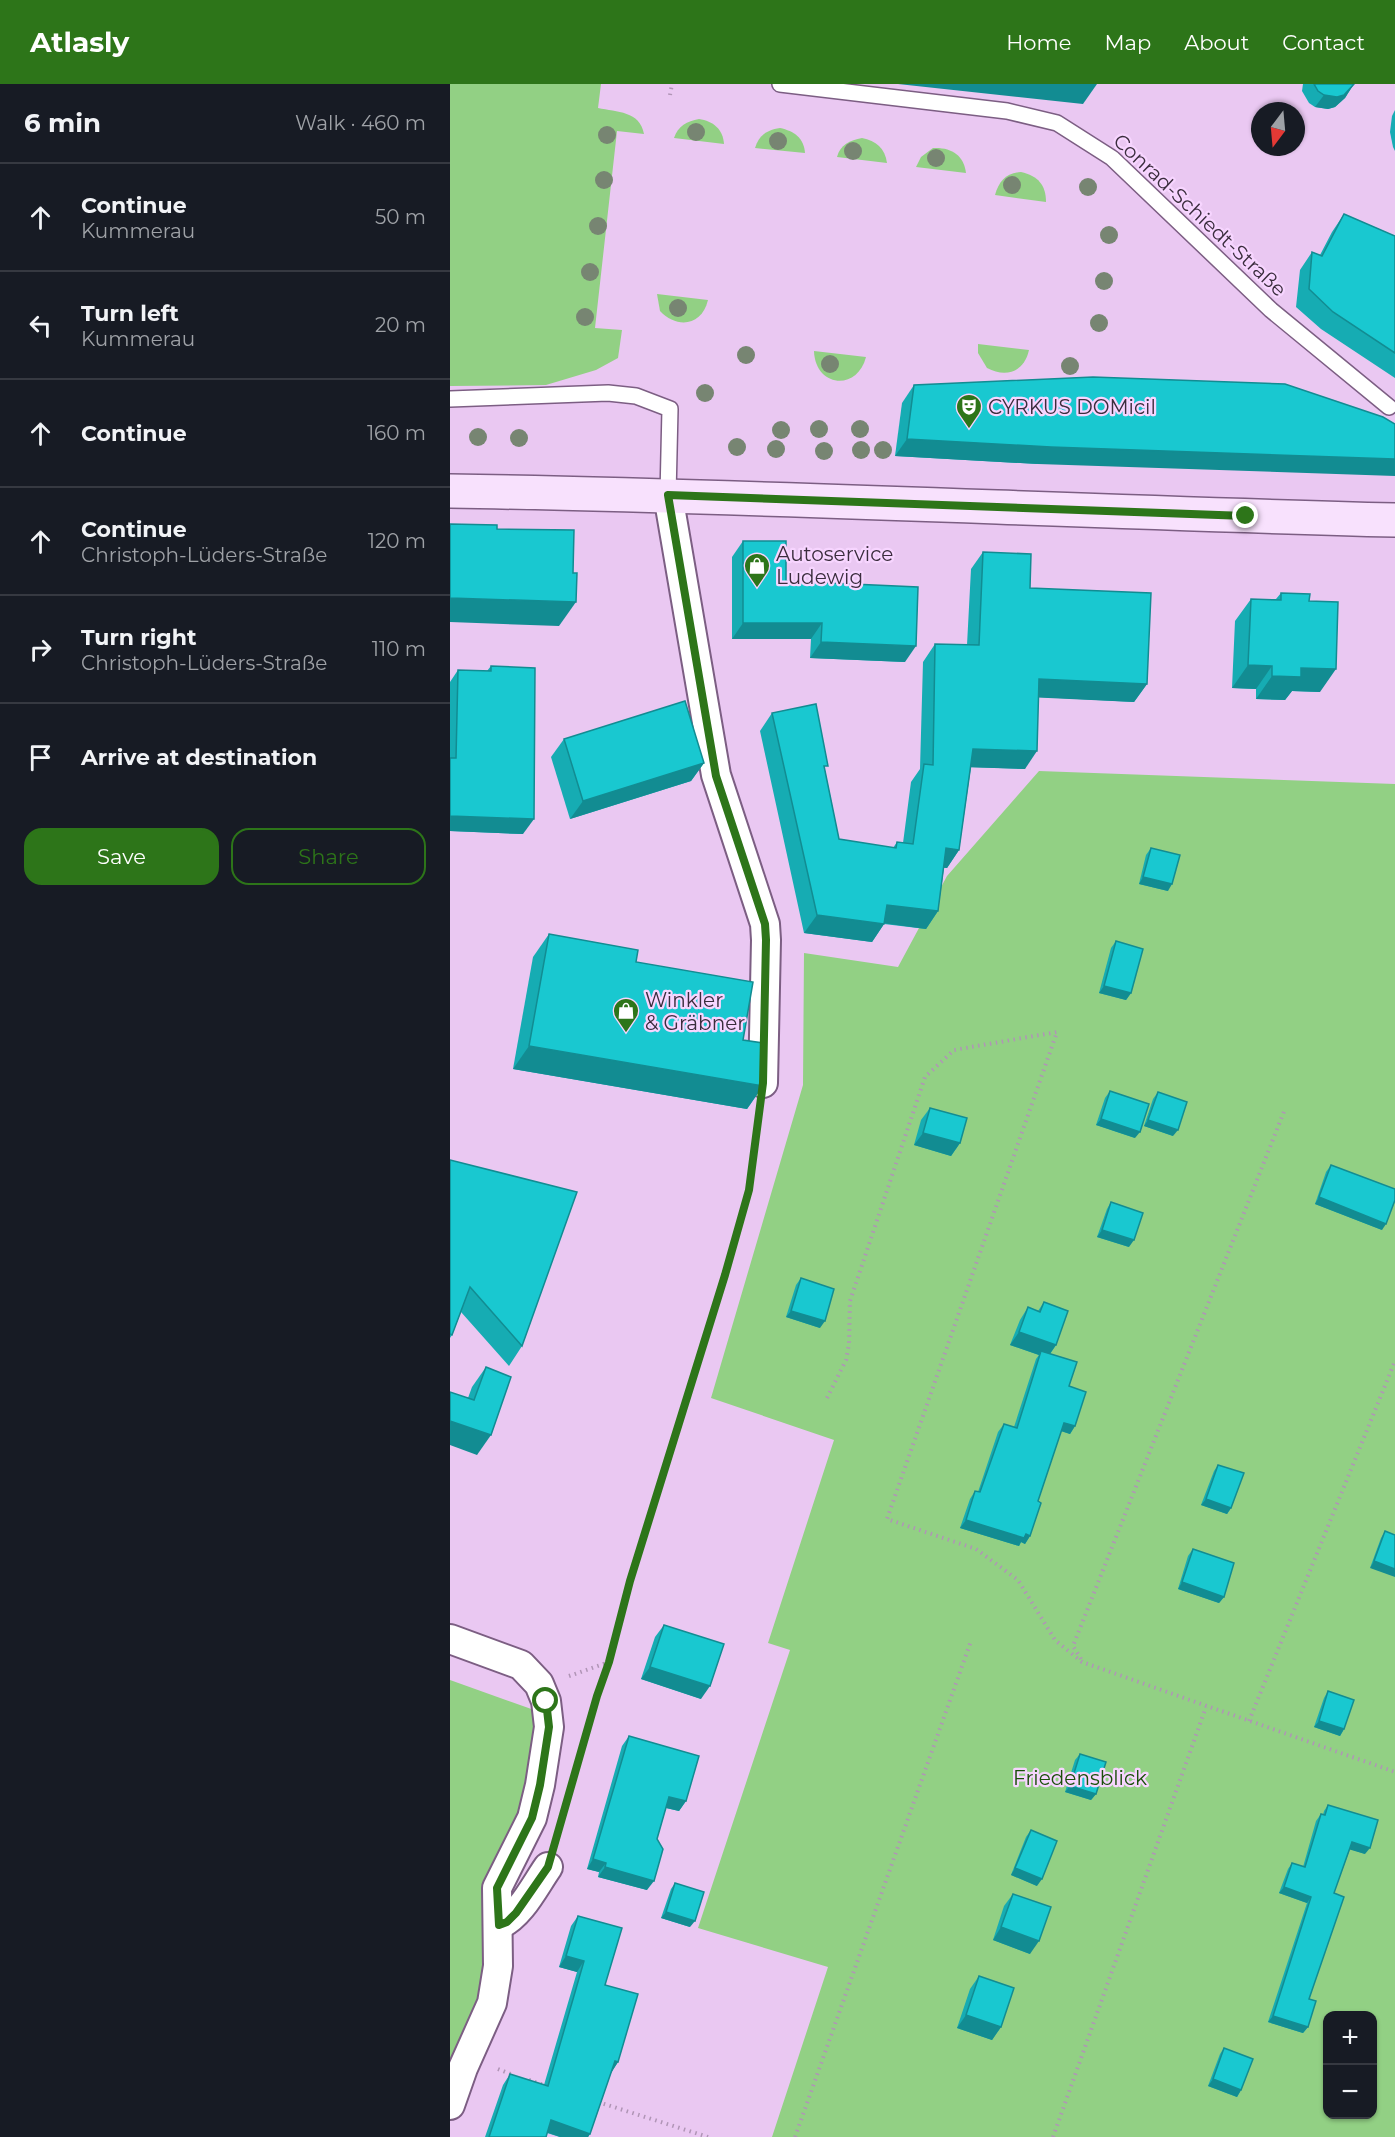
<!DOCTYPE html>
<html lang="en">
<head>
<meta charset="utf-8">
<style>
	body { margin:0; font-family:Montserrat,sans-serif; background:#242831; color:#f1f3f6 }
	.controls { position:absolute; right:18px; bottom:18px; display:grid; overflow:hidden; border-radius:12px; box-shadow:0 2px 4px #0004 }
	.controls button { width:54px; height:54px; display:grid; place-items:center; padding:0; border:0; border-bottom:2px solid #363941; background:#171b24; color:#f1f3f6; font:30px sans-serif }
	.compass { position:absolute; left:801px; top:18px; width:54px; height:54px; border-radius:50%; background:#171b24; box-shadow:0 2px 4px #0004; rotate:196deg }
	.stop { position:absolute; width:18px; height:18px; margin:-14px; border:4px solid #2d7519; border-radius:50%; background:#fff }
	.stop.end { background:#2d7519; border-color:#fff; box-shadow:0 2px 6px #0008 }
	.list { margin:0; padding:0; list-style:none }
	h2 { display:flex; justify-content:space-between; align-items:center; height:78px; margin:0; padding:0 24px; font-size:26px }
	h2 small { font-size:20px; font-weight:400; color:#9ea1a6 }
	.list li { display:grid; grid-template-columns:39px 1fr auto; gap:18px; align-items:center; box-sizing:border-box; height:108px; padding:0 24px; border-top:2px solid #363941 }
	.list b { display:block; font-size:22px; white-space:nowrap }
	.list p { margin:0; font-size:20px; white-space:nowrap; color:#9ea1a6 }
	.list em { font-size:20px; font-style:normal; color:#9ea1a6 }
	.actions { display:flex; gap:12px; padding:18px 24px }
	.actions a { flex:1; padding:14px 0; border:2px solid #2d7519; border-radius:18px; text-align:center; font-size:21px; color:#2d7519 }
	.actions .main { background:#2d7519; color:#fff }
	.icon { flex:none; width:33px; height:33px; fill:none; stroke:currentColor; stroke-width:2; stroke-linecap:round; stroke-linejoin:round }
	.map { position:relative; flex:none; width:945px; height:2053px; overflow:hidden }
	header { display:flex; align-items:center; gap:36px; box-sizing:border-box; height:84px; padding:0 30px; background:#2d7519; color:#fff }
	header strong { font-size:28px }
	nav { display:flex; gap:33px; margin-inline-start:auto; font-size:21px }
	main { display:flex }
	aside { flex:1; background:#171b24 }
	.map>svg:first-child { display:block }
</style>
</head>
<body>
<header>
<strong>Atlasly</strong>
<nav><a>Home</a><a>Map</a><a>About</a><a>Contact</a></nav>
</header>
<main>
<aside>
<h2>6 min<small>Walk · 460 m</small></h2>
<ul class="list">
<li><svg class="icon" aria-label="ahead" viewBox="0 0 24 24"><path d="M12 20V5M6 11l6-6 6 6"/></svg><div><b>Continue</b><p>Kummerau</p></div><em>50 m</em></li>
<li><svg class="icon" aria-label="left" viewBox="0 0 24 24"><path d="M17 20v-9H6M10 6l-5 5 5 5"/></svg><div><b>Turn left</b><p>Kummerau</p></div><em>20 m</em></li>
<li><svg class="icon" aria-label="ahead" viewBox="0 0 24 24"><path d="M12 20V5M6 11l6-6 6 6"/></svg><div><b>Continue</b></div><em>160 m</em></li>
<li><svg class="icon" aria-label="ahead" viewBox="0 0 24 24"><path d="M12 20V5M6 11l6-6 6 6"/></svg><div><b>Continue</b><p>Christoph-Lüders-Straße</p></div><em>120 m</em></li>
<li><svg class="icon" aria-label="right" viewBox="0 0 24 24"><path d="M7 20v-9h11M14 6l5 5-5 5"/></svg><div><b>Turn right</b><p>Christoph-Lüders-Straße</p></div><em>110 m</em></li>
<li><svg class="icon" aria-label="arrive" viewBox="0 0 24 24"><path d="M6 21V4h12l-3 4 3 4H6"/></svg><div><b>Arrive at destination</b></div></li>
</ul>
<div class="actions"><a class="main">Save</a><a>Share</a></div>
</aside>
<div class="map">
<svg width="945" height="2053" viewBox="0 0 945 2053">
	<rect width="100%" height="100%" fill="#eac8f2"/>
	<g fill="#92d084" fill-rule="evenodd">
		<path d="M 0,0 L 151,0 L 148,24 C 167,28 190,27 194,50 L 167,47 L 145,244 L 172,246 L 168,274 L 146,286 L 96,301 L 0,302 Z"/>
		<path d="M 249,35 C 263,37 273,45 274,60 L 224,54 C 228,42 237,37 249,35 Z"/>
		<path d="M 330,44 C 344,47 354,54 355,69 L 305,64 C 309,51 317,46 330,44 Z"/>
		<path d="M 412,54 C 426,57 435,64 437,79 L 387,73 C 390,61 400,56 412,54 Z"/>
		<path d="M 483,64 C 501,63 514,71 516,89 L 466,83 L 471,73 Z"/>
		<path d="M 571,88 C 588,92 596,101 596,118 L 545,111 C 549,97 556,89 571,88 Z"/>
		<path d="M 207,210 L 258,216 C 252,242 227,245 210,227 Z"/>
		<path d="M 528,260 L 579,266 C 574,288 556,294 537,284 L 528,269 Z"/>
		<path d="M 364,267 L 416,273 C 407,308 365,303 364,267 Z"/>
		<path d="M 589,687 L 945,700 L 945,2053 L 322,2053 L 378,1883 L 248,1844 L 340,1566 L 318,1559 L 384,1356 L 261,1314 L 353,1001 L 354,869 L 448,883 L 497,792 ZM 878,1932 L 922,1932 L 922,2030 L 878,2030 Z"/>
		<polygon points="0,1596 87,1627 89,1642 32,1922 0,2003"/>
	</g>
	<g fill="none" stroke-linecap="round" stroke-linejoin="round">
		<defs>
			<g id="lane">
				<polyline points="330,0 557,27 607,39 662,74 821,226 939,323"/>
				<polyline points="0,315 158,309 186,312 220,325 218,411"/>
			</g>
			<g id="street">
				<polyline points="218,411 266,691 315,840 316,856 313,999"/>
				<polyline points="0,1555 71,1581 89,1600 96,1617 99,1643 90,1701 82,1734 47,1804 48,1882 42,1919 13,1984 0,2021"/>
				<path d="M 49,1841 C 71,1831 84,1803 98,1783"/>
			</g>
			<path id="secondary" d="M 0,407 C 315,412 630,428 945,436"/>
		</defs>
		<use href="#lane" stroke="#7c5e83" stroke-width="18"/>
		<use href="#street" stroke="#7c5e83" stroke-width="32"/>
		<use href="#secondary" stroke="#7c5e83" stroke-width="36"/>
		<g stroke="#b095b6" stroke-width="4" stroke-dasharray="1.5 4.5" stroke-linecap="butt">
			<polyline points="220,11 222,0"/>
			<polyline points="377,1314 396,1276 399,1260 400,1217 475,993 504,966 607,948 437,1435 526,1465 568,1496 605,1556 632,1578 945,1688"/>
			<polyline points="631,1575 623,1562 835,1025"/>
			<polyline points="119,1592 159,1578"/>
			<polyline points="799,1637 945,1277"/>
			<polyline points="128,1676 147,1612 159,1578 180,1497 275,1191 299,1106 309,1028"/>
			<polyline points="48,1985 63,1991"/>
			<polyline points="79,1996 97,2002"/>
			<polyline points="148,2018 258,2053"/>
			<polyline points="345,2053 521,1557"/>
			<polyline points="603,2053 756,1623"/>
		</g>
		<use href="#lane" stroke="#fff" stroke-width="15"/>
		<use href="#street" stroke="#fff" stroke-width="28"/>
		<use href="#secondary" stroke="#f8e1fd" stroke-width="33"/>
	</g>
	<g fill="#778572">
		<circle cx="246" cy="48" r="9"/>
		<circle cx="157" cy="51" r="9"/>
		<circle cx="328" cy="57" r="9"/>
		<circle cx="403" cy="67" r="9"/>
		<circle cx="486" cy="74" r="9"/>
		<circle cx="154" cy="96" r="9"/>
		<circle cx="562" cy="101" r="9"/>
		<circle cx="638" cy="103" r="9"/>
		<circle cx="148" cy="142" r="9"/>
		<circle cx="659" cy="151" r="9"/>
		<circle cx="140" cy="188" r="9"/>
		<circle cx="654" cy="197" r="9"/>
		<circle cx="228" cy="224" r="9"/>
		<circle cx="135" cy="233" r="9"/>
		<circle cx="649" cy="239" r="9"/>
		<circle cx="296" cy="271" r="9"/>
		<circle cx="380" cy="280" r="9"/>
		<circle cx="620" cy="282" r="9"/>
		<circle cx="255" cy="309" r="9"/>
		<circle cx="369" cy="345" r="9"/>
		<circle cx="410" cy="345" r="9"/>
		<circle cx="331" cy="346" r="9"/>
		<circle cx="28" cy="353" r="9"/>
		<circle cx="69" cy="354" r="9"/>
		<circle cx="287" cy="363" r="9"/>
		<circle cx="326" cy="365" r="9"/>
		<circle cx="411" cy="366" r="9"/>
		<circle cx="433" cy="366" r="9"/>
		<circle cx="374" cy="367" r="9"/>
	</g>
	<g fill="#16acb3">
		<polygon points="853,0 904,0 895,14 885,23 878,25 865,23 859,19 852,7"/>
		<polygon points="945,26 945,67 943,63 940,48 942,32"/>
		<polygon points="894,130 945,152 945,294 871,245 846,223 850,186 862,168 870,171 882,148"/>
		<polygon points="464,301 588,380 445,372 452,319"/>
		<polygon points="293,457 336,497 455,578 360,574 361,555 282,555 282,473"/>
		<polygon points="533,468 580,504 697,600 684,618 589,613 575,685 521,683 509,766 497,784 494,784 488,827 476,845 434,840 422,858 354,849 310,647 322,629 375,686 389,755 443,764 447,758 453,759 461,698 470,685 473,578 485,560 517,561 521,485"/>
		<polygon points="831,509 859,517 870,608 842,607 835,616 806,615 806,605 782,604 785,537 801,515 826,515"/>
		<polygon points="41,582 73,750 0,747 0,598 8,586 37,587"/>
		<polygon points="114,655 254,679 241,697 120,735 101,673"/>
		<polygon points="701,764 718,807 689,800 696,771"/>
		<polygon points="99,850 186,878 293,956 313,1002 297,1025 63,985 83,873"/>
		<polygon points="666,857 681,909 676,916 649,909 661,864"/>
		<polygon points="660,1007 685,1054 646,1041 655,1014"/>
		<polygon points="708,1008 723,1052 694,1042 703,1015"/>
		<polygon points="480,1024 510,1059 501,1072 464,1061 471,1036"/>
		<polygon points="0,1076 72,1262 59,1282 11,1228 2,1251 0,1254"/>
		<polygon points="881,1081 932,1146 865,1120 876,1088"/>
		<polygon points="661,1118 679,1163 647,1153 657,1125"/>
		<polygon points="351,1194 370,1244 336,1233 346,1201"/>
		<polygon points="594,1218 606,1261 600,1270 619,1302 625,1342 620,1350 611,1347 588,1417 580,1452 575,1460 571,1458 569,1462 510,1444 520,1415 525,1407 528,1408 548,1348 554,1340 564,1343 586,1275 589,1271 560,1261 570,1236 578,1223 588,1227"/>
		<polygon points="36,1283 27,1371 18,1314 22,1303"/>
		<polygon points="768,1381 781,1424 777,1430 751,1421 764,1387"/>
		<polygon points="935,1447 945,1451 920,1484 931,1454"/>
		<polygon points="743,1465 774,1513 769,1519 728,1505 738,1472"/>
		<polygon points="214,1541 251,1615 191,1595 205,1553"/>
		<polygon points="878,1607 894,1645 890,1652 864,1643 874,1614"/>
		<polygon points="179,1652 236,1717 229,1727 216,1724 207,1755 197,1806 148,1793 149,1788 137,1785 172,1662"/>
		<polygon points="630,1670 646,1710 641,1716 615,1708 625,1676"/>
		<polygon points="878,1721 915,1770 900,1765 884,1809 859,1915 858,1943 853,1949 818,1938 857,1819 829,1809 838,1785 842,1779 853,1783 866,1737 871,1730 873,1731 874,1727"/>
		<polygon points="581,1746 587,1802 561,1791 576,1753"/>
		<polygon points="225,1799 240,1843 211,1834 221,1805"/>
		<polygon points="563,1810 580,1870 543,1856 554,1822"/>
		<polygon points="128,1832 155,1901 168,1978 161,1989 140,2050 138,2053 110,2053 97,2049 96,2053 35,2053 53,2001 60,1990 94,2001 127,1888 109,1883 121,1842"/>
		<polygon points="529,1892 551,1943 542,1956 507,1944 520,1905"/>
		<polygon points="774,1964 791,2006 787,2013 758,2002 770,1970"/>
	</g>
	<g fill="#128c92">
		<polygon points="448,0 647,0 633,20"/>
		<polygon points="903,1 895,14 885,23 878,25 865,23 874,11"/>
		<polygon points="457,355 945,375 945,392 588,380 445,372"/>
		<polygon points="0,514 126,518 109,542 0,538"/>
		<polygon points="293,539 372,539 361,555 282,555"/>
		<polygon points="371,558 466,562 455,578 360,574"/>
		<polygon points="798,581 822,582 806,605 782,604"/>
		<polygon points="851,584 886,585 870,608 842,607 835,616 806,615 822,592"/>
		<polygon points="589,595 697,600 684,618 577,613"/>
		<polygon points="523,665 587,667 575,685 511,683"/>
		<polygon points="254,679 241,697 120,735 133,717"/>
		<polygon points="0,732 84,735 73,750 0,747"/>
		<polygon points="496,764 509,766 497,784 484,782"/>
		<polygon points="693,793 722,800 718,807 689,800"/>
		<polygon points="437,821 488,827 476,845 425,838"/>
		<polygon points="367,831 434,840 422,858 354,849"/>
		<polygon points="654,902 681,909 676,916 649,909"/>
		<polygon points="79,962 313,1002 297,1025 63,985"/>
		<polygon points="651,1035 690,1048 685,1054 646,1041"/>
		<polygon points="698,1036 728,1046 723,1052 694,1042"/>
		<polygon points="473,1049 510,1059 501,1072 464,1061"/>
		<polygon points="869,1113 936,1140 932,1146 865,1120"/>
		<polygon points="652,1146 684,1156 679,1163 647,1153"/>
		<polygon points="341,1227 375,1237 370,1244 336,1233"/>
		<polygon points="569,1248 606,1261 597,1274 591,1267 589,1271 560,1261"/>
		<polygon points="0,1337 41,1351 27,1371 0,1361"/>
		<polygon points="614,1339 625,1342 620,1350 608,1346"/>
		<polygon points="756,1415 781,1424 777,1430 751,1421"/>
		<polygon points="516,1436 576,1450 580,1452 575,1460 571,1458 569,1462 510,1444"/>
		<polygon points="924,1477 945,1485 945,1493 920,1484"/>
		<polygon points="732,1498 774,1513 769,1519 728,1505"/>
		<polygon points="200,1583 260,1602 251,1615 191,1595"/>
		<polygon points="869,1637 894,1645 890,1652 864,1643"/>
		<polygon points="620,1702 646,1710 641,1716 615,1708"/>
		<polygon points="219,1713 236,1717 229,1727 212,1723"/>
		<polygon points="902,1758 920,1764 915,1770 898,1765"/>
		<polygon points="143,1775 156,1779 149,1788 137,1785"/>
		<polygon points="155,1783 204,1797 197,1806 148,1793"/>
		<polygon points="565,1784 592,1795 587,1802 561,1791"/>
		<polygon points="834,1803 861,1813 857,1819 829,1809"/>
		<polygon points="216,1828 245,1837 240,1843 211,1834"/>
		<polygon points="551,1843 589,1857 580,1870 543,1856"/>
		<polygon points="116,1872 134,1877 127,1888 109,1883"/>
		<polygon points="516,1931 551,1943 542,1956 507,1944"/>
		<polygon points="823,1932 858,1943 853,1949 818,1938"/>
		<polygon points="165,1977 168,1978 161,1989"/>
		<polygon points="763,1995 791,2006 787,2013 758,2002"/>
		<polygon points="101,2036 140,2050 138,2053 110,2053 93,2047"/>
	</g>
	<g fill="#19c8d0" stroke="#128c92" stroke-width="1.5">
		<polygon points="864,0 904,0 894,11 887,13 874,11 868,7"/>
		<polygon points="894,130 945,152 945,269 883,228 859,205 862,168 872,172"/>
		<polygon points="643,293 835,300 933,333 945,340 945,375 601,363 457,355 464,301"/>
		<polygon points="0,440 47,441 47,445 124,446 123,489 127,489 126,518 0,514"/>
		<polygon points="293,457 336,457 336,497 468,503 466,562 371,558 372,539 293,539"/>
		<polygon points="533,468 581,470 580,504 701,509 697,600 589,595 587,667 523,665 509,766 496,764 488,827 437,821 434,840 367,831 322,629 366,620 378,682 374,682 389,755 446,764 447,758 463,760 474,680 483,681 485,560 529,561"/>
		<polygon points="831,509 860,510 859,517 888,518 886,585 851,584 851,593 822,592 822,582 798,581 801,515 831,516"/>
		<polygon points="41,582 85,584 84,735 0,732 0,674 6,674 8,586 41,587"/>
		<polygon points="235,617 254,679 133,717 114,655"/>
		<polygon points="701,764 730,771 722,800 693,793"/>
		<polygon points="99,850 188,866 186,878 303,898 293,956 313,959 313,976 316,985 313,1002 79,962"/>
		<polygon points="666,857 693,865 681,909 654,902"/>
		<polygon points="660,1007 699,1020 690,1048 651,1035"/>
		<polygon points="708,1008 737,1018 728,1046 698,1036"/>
		<polygon points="480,1024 517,1034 510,1059 473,1049"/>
		<polygon points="0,1076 127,1108 72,1262 20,1203 2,1251 0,1250"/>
		<polygon points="881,1081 945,1105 945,1116 936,1140 869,1113"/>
		<polygon points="661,1118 693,1129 684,1156 652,1146"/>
		<polygon points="351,1194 384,1205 375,1237 341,1227"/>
		<polygon points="594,1218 618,1227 606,1261 569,1248 578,1223 590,1228"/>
		<polygon points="591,1267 627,1278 619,1302 636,1308 625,1342 614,1339 588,1417 591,1419 580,1452 576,1450 574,1454 516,1436 525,1407 530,1408 554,1340 567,1344"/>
		<polygon points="36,1283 61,1293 41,1351 0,1337 0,1308 24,1316"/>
		<polygon points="768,1381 794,1389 781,1424 756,1415"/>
		<polygon points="935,1447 945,1451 945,1485 924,1477"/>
		<polygon points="743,1465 784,1479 774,1513 732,1498"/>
		<polygon points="214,1541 274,1560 260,1602 200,1583"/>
		<polygon points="878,1607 904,1616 894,1645 869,1637"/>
		<polygon points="179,1652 249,1672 236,1717 219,1713 207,1755 213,1765 204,1797 155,1783 156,1779 143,1775"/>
		<polygon points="630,1670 656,1678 646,1710 620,1702"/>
		<polygon points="878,1721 928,1736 920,1764 902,1758 884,1809 894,1813 859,1915 866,1917 858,1943 823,1932 861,1813 834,1803 842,1779 855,1783 871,1730 875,1731"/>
		<polygon points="581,1746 607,1757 592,1795 565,1784"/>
		<polygon points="225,1799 254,1808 245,1837 216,1828"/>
		<polygon points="563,1810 601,1823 589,1857 551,1843"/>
		<polygon points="128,1832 172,1844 155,1901 188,1910 168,1978 165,1977 140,2050 101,2036 96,2053 39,2053 60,1990 98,2002 134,1877 116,1872"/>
		<polygon points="529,1892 564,1904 551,1943 516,1931"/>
		<polygon points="774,1964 803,1975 791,2006 763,1995"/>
	</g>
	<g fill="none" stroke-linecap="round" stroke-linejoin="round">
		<polyline stroke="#2d7519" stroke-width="8" points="96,1617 99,1643 90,1701 82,1734 47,1804 49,1841 57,1838 66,1829 98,1783 147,1612 159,1578 180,1497 275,1191 299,1106 313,999 316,856 315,840 266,692 218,411 796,432"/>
	</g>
	<defs>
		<symbol id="theatre-pin" viewBox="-11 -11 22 30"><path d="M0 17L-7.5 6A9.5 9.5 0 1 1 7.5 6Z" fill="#2d7519" stroke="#f7d5ff"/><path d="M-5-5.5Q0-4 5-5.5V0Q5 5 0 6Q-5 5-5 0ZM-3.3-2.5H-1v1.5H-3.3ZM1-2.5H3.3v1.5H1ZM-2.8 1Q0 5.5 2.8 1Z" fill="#fff"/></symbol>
		<symbol id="shop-pin" viewBox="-11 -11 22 30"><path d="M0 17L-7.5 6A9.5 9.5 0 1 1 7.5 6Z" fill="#2d7519" stroke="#f7d5ff"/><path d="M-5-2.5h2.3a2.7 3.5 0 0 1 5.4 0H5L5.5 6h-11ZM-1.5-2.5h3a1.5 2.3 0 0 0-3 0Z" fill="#fff"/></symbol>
	</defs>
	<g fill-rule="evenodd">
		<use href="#theatre-pin" x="504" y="308" width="30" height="40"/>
		<use href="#shop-pin" x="292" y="467" width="30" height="40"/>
		<use href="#shop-pin" x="161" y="912" width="30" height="40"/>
	</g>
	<g text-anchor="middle" stroke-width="4.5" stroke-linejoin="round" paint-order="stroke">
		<g font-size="20" fill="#3a2d3d" stroke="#f7d5ff">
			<text transform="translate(750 131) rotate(43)" y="7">Conrad-Schiedt-Straße</text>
		</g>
		<g font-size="20" fill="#3a2d3d" stroke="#f7d5ff" text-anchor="start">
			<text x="538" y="330">CYRKUS DOMicil</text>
			<text x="326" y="477">Autoservice<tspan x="326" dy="23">Ludewig</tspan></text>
			<text x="195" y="923">Winkler<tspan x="195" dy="23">&amp; Gräbner</tspan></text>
		</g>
		<g font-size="20" fill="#194f09" stroke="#f7d5ff">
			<text x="630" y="1701">Friedensblick</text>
		</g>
	</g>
</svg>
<div class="controls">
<button>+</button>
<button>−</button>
</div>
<svg class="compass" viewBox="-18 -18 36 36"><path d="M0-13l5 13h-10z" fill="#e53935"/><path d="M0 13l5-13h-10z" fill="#9ea1a6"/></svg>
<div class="stop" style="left:96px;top:1617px"></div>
<div class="stop end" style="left:796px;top:432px"></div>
</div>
</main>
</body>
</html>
